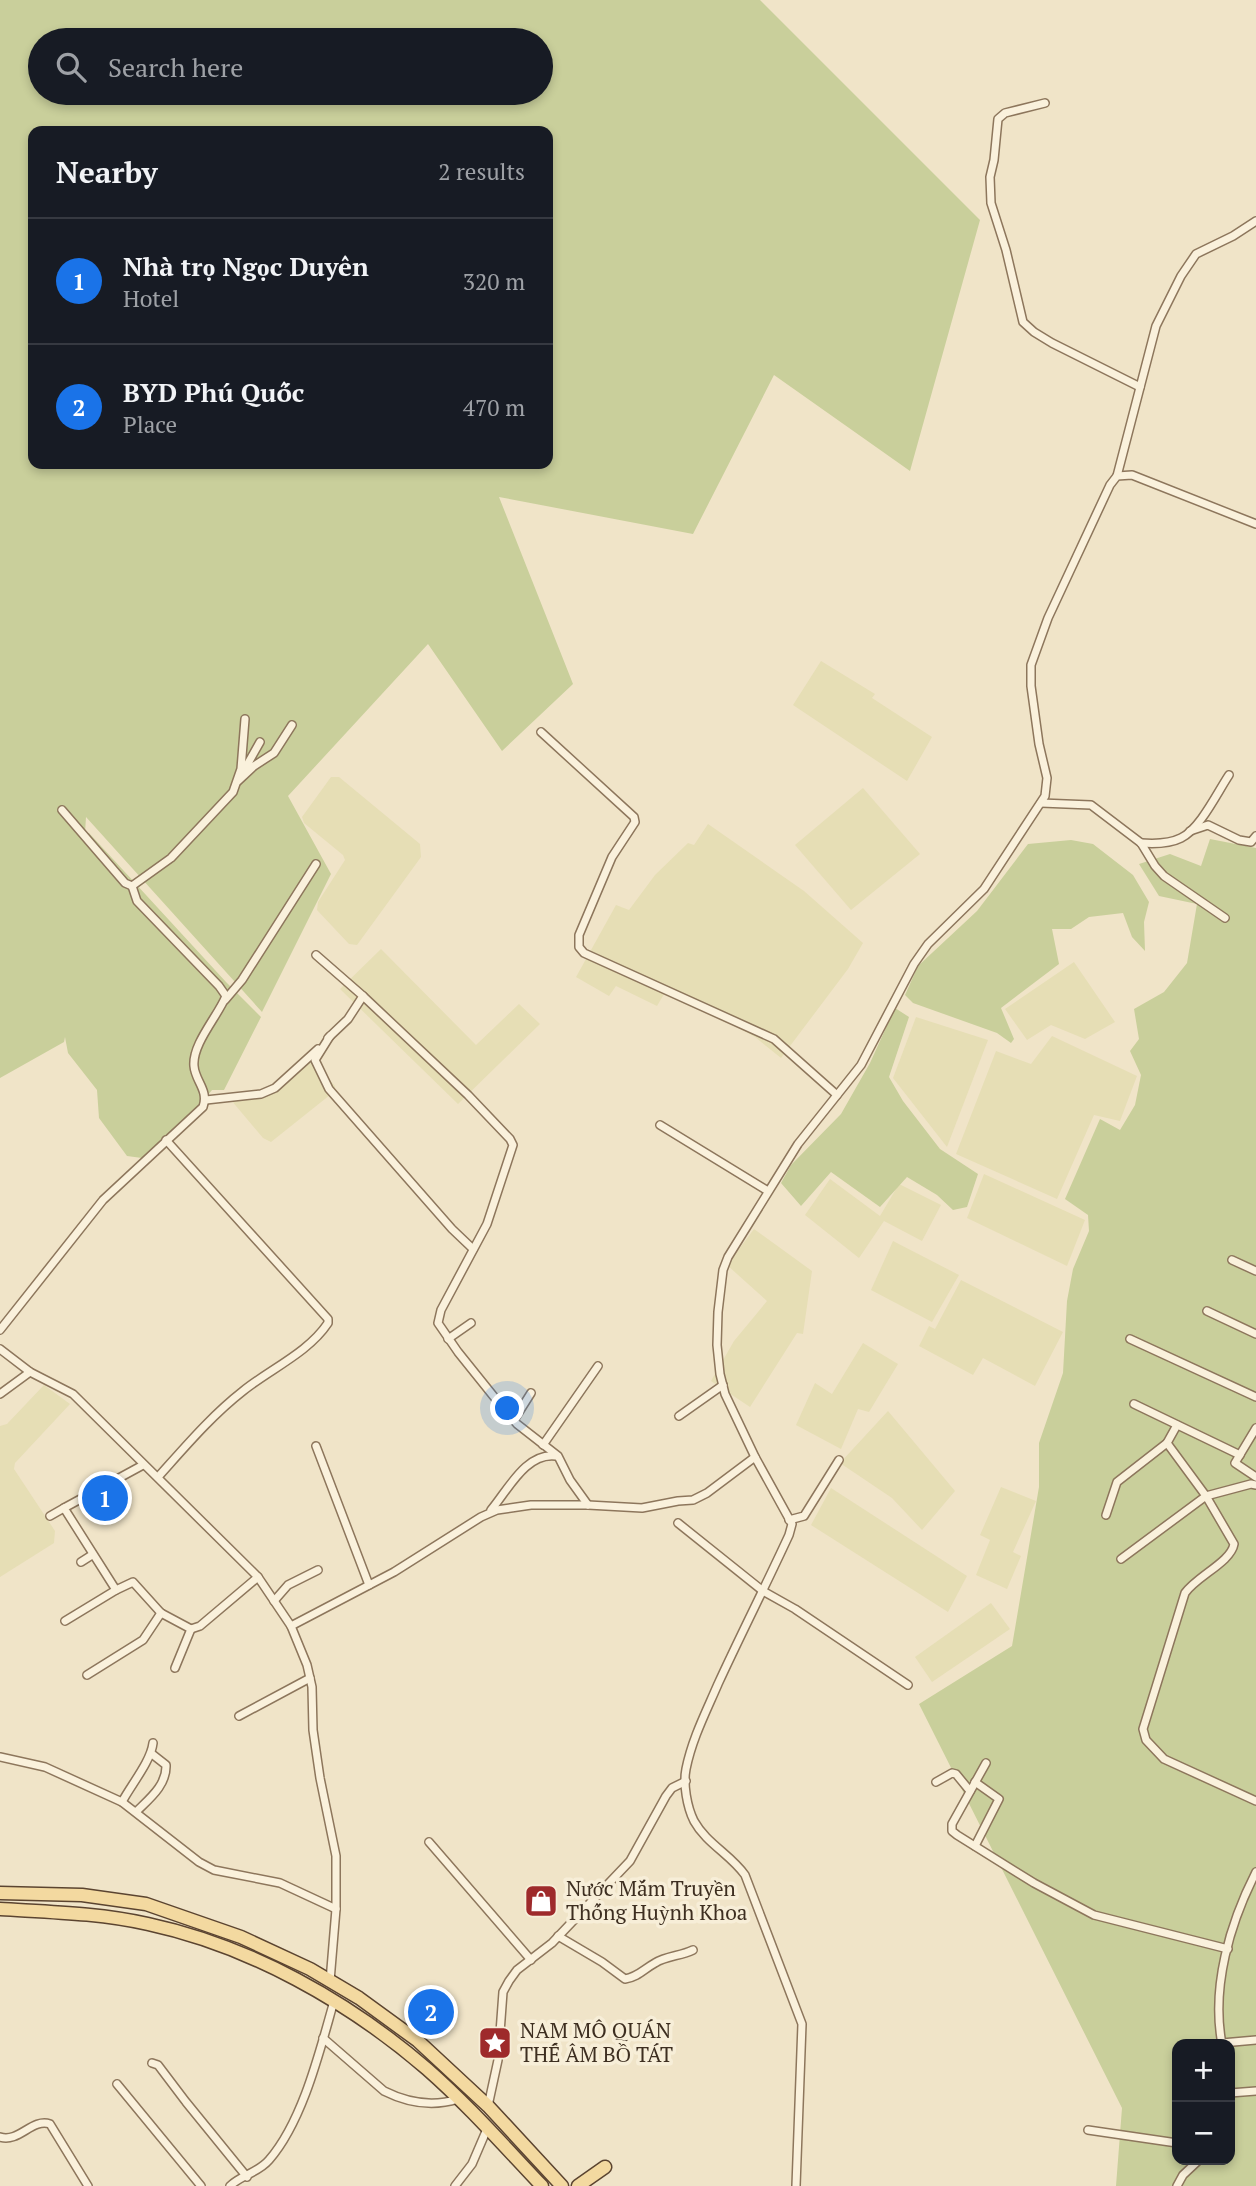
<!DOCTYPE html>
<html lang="en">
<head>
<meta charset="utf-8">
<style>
	body { margin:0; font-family:"PT Serif",serif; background:#242831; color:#f1f3f6 }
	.controls { position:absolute; right:21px; bottom:21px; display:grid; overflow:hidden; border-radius:14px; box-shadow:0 4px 10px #0003 }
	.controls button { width:63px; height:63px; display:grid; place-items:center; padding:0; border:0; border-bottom:2px solid #363941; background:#171b24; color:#f1f3f6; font:35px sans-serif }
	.you { position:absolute; left:508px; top:1409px; width:24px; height:24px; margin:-18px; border:5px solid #fff; border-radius:50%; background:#1a73e8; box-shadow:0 0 0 10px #1a73e833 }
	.badge { display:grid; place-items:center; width:46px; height:46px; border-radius:50%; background:#1a73e8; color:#fff; font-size:23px; font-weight:700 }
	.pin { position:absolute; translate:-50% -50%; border:4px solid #fff; box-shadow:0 2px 7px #0006 }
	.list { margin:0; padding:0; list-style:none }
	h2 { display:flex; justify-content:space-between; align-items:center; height:91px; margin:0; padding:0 28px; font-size:30px }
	h2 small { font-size:23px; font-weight:400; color:#9ea1a6 }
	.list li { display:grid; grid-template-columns:46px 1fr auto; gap:21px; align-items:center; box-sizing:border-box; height:126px; padding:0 28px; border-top:2px solid #363941 }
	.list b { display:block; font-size:26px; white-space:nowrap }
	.list p { margin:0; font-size:23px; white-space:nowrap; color:#9ea1a6 }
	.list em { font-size:23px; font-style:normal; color:#9ea1a6 }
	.icon { flex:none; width:38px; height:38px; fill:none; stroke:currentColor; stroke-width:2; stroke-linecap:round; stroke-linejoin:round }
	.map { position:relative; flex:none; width:1256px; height:2186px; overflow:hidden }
	.search { position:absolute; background:#171b24; box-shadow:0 4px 10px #0003; left:28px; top:28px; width:525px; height:77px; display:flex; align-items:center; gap:18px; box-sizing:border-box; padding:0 24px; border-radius:38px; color:#9ea1a6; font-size:26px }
	.panel { position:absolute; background:#171b24; box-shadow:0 4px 10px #0003; left:28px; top:126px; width:525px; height:343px; border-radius:14px }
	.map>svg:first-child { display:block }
</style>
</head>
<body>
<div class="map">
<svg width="1256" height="2186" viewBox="0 0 1256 2186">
	<rect width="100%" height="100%" fill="#f0e4c8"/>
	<g fill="#e6deb5">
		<polygon points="821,661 875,694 872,698 932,737 907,781 793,705"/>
		<polygon points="331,777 339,777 420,844 421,857 357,945 349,944 317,910 318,902 345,860 343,855 304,823 302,817"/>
		<polygon points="863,788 920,854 851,910 795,845"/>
		<polygon points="708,824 804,891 863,943 848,969 781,1058 755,1037 667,989 657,1006 616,986 609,996 576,977 616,905 629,910 655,875 688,843 694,845"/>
		<polygon points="381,949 476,1045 519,1004 540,1024 458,1104 340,989"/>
		<polygon points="1074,962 1115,1022 1085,1039 1051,1025 1027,1040 1005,1009"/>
		<polygon points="916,1017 988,1040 947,1147 893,1078"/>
		<polygon points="1052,1036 1137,1076 1120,1121 1094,1115 1057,1199 956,1154 996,1051 1031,1064"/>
		<polygon points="309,1063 314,1063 335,1086 335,1091 271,1142 263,1138 231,1100 269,1094 278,1090"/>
		<polygon points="984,1174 1085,1220 1067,1266 967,1218"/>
		<polygon points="830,1179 880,1216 899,1184 941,1205 922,1241 884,1221 859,1258 805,1215"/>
		<polygon points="754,1229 812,1271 803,1334 797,1333 750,1407 711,1381 734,1341 767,1301 727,1265"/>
		<polygon points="893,1241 959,1275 932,1322 871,1290"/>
		<polygon points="961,1280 1063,1332 1035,1386 983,1358 973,1375 919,1346 929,1326 935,1329"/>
		<polygon points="863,1343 898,1364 869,1412 858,1409 841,1449 796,1425 815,1383 832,1394"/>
		<polygon points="44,1385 70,1404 15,1463 14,1469 55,1531 54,1543 0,1577 0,1426 7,1424"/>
		<polygon points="888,1411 955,1491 922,1530 892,1498 840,1463"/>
		<polygon points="1001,1487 1036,1501 1013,1552 1021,1556 1007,1589 976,1575 990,1540 980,1535"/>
		<polygon points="831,1488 967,1576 948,1612 811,1525"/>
		<polygon points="991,1603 1010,1629 932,1682 915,1657"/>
	</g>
	<g fill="#c9cf9b" fill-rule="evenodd">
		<path d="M 0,0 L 760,0 L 980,220 L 910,471 L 774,375 L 693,534 L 499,497 L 573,684 L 502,751 L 428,644 L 288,796 L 331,874 L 262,1012 L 86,817 L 85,833 L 89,833 L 226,982 L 261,1017 L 224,1090 L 212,1090 L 200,1105 L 142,1158 L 127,1156 L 99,1118 L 97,1090 L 68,1053 L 65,1037 L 64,1042 L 0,1078 ZM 40,40 L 541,40 L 541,93 L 40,93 ZM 33,131 L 548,131 L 548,464 L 33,464 Z"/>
		<path d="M 1210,839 L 1256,848 L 1256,2186 L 1116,2186 L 1122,2108 L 919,1704 L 1012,1646 L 1039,1487 L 1039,1443 L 1063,1373 L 1067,1301 L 1073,1269 L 1089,1231 L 1088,1215 L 1065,1199 L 1100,1119 L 1120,1130 L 1135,1105 L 1141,1075 L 1130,1051 L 1139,1039 L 1134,1009 L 1164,992 L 1187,963 L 1197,904 L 1159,896 L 1139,864 L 1170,854 L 1201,866 ZM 1177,2044 L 1230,2044 L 1230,2160 L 1177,2160 Z"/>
		<polygon points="1071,840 1093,844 1133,875 1149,902 1144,922 1145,951 1132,937 1123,913 1089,917 1071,929 1052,929 1059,964 1001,1008 1014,1039 1011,1043 997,1033 913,1003 905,995 918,966 977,911 1028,844"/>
		<polygon points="895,1008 909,1017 889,1077 903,1101 940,1149 978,1174 967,1207 953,1210 937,1195 907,1177 880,1207 831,1172 801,1206 781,1183 791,1165 841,1114 870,1063"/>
	</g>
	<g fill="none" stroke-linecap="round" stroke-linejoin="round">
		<defs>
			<g id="minor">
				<polyline points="1045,103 1005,113 998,119 994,160 990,177 991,203 1006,250 1023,322 1034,332 1052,343 1140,387"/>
				<polyline points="1117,476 1156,326 1181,276 1196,254 1233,236 1256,221"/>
				<polyline points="541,732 634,817 635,822 612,857 579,935 579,947 584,953 774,1039 837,1095"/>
				<polyline points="260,742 238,781 254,766 274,753 292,725"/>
				<polyline points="1041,803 1091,805 1141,843 1155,866 1164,876 1225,918"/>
				<polyline points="62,810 125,883 132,886"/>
				<polyline points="1190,831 1208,825 1239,840 1251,842 1256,836"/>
				<path d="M 1141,843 C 1154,844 1169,844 1181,838 C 1200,829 1217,793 1229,775"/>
				<polyline points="316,955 363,996 348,1019 328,1038"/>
				<polyline points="363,996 468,1095 510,1139 513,1145 487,1224 441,1310 438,1323 458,1352 503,1408 517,1424 558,1456 570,1480 588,1505"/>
				<polyline points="225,1000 242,980 316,864"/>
				<polyline points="330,1036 315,1060 329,1089 452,1229 473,1249"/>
				<polyline points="206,1100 261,1094 275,1088 318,1049"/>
				<polyline points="660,1125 768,1191"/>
				<polyline points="1232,1260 1256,1271"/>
				<polyline points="1207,1311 1256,1334"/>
				<path d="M 0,1330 L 103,1200 L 203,1107 C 209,1090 195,1081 194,1066 C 192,1044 218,1016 226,996 L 219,986 L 137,901 L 132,886 L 171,858 L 233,792 L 241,769 L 245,719"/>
				<polyline points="448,1339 471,1323"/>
				<polyline points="1130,1339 1256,1397"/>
				<polyline points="0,1349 30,1372 73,1394 258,1577 291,1626 307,1665 312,1687 313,1730 320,1778 336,1856 336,1909 330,1981"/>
				<polyline points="0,1394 30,1372"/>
				<polyline points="1134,1404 1240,1455"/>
				<polyline points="679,1416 723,1385"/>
				<polyline points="514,1420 531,1393"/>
				<path d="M 1177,1425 L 1167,1443 L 1206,1496 L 1234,1544 C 1231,1562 1197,1576 1185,1593 L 1143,1729 L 1146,1740 L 1164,1759 L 1256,1801"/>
				<polyline points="1256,1428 1235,1463 1256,1477"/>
				<polyline points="543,1445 598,1366"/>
				<polyline points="316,1446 369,1585"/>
				<path d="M 158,1477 C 185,1447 211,1416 243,1391 C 270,1369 308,1353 328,1323 L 328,1319 L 166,1140"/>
				<path d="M 491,1510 C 508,1490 526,1452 556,1456"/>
				<polyline points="1106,1515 1117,1482 1167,1443"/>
				<polyline points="50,1516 64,1508"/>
				<polyline points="789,1520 804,1516 839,1460"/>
				<polyline points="678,1523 763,1591 795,1609 908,1685"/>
				<polyline points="1121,1559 1206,1496 1251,1484 1256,1485"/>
				<polyline points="81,1562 92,1555"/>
				<polyline points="116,1590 64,1508 143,1465"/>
				<polyline points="274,1601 288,1585 318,1570"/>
				<polyline points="65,1621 116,1590 133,1582 161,1613 191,1629 200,1626 258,1577"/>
				<polyline points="291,1626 394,1572 481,1517 497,1510 531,1505 588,1505 642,1508 678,1501 693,1500 707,1493 755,1457"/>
				<polyline points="175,1668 191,1629"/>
				<polyline points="87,1675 143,1640 161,1613"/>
				<polyline points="239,1716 310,1678"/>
				<polyline points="0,1757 45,1767 122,1802 199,1862 214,1870 280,1883 336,1909"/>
				<polyline points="986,1763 952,1824 952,1831 957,1835 1034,1883 1094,1915 1228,1949"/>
				<polyline points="936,1782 952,1773 956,1774 970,1791"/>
				<path d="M 122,1802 C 131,1785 151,1761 153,1743"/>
				<path d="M 137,1811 C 149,1799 167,1785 166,1765 L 152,1754"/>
				<polyline points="429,1842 531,1960"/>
				<polyline points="975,1846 999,1799 975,1782"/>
				<path d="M 558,1936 L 602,1962 L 625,1979 C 638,1977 644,1969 655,1963 C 666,1956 681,1956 693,1950"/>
				<path d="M 323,2038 L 384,2091 C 408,2103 433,2107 458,2099"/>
				<polyline points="1222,2043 1256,2040"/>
				<path d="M 1222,2044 C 1211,1987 1230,1923 1256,1872"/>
				<polyline points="152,2063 158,2065 186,2102 247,2177"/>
				<polyline points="117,2084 201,2186"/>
				<polyline points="1230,2093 1256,2091"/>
				<polyline points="488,2106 498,2060 503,1992 509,1981 517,1970 552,1943 630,1861 666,1796 672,1788 686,1781"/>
				<polyline points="1088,2130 1177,2143"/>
				<path d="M 0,2137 C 19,2143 32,2118 50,2124 L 88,2186"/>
				<path d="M 230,2186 C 241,2175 258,2173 269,2160 C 303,2121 320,2050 334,2001"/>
				<polyline points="455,2186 472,2164 487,2129"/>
				<path d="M 796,2186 L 802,2024 L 745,1875 C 731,1855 706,1843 694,1821 C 687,1807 683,1784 686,1769 C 692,1739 706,1712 718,1684 C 741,1634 766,1585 789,1535 L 792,1524 L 755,1457 L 725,1394 L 720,1374 L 717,1345 L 718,1312 L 723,1270 L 728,1257 L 798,1144 L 861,1065 L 914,964 L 928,944 L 984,889 L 1045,796 L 1047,778 L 1039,744 L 1031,686 L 1031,665 L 1048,618 L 1110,485 L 1117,476 L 1132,475 L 1256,524"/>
				<polyline points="1177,2186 1183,2175 1199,2160"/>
			</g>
			<g id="primary">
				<polyline points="0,1893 82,1895 146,1904 241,1937 310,1969 359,1998 418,2041 488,2106 562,2186"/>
				<path d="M 0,1909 C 49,1912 100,1913 148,1924 C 250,1946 348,2001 427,2069 C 468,2105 504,2146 542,2186"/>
				<polyline points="578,2186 605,2167"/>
			</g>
		</defs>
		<use href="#minor" stroke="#8d765c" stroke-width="10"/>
		<use href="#primary" stroke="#5b4430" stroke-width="15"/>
		<use href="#minor" stroke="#faf1dc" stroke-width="7"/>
		<use href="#primary" stroke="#f3d9a0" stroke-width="12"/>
	</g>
	<defs>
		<symbol id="shop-square" viewBox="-11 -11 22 22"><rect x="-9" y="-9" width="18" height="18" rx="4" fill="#9e2a2b" stroke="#f7eed8"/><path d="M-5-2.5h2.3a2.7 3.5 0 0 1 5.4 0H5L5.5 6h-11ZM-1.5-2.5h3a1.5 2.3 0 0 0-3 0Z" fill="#fff"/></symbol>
		<symbol id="sight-square" viewBox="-11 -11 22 22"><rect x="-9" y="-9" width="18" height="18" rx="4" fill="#9e2a2b" stroke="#f7eed8"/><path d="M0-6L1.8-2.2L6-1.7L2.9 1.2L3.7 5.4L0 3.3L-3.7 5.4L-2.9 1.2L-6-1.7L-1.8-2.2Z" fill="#fff"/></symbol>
	</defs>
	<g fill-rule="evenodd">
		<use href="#shop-square" x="522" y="1882" width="38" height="38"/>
		<use href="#sight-square" x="476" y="2024" width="38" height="38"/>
	</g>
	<g text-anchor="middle" stroke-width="7" stroke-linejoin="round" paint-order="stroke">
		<g font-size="21" fill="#3d2e20" stroke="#f7eed8" text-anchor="start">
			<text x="566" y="1896">Nước Mắm Truyền<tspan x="566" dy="24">Thống Huỳnh Khoa</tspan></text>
			<text x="520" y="2038">NAM MÔ QUÁN<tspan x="520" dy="24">THẾ ÂM BỒ TÁT</tspan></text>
		</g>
	</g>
</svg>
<div class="controls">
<button>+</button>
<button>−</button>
</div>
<div class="you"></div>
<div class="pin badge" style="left:105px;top:1498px">1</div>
<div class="pin badge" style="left:431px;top:2012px">2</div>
<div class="search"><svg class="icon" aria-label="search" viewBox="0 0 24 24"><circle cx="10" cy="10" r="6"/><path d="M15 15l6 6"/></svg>Search here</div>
<section class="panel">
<h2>Nearby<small>2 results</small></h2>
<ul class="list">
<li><span class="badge">1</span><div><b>Nhà trọ Ngọc Duyên</b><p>Hotel</p></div><em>320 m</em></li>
<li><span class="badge">2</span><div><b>BYD Phú Quốc</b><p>Place</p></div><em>470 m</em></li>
</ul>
</section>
</div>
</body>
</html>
